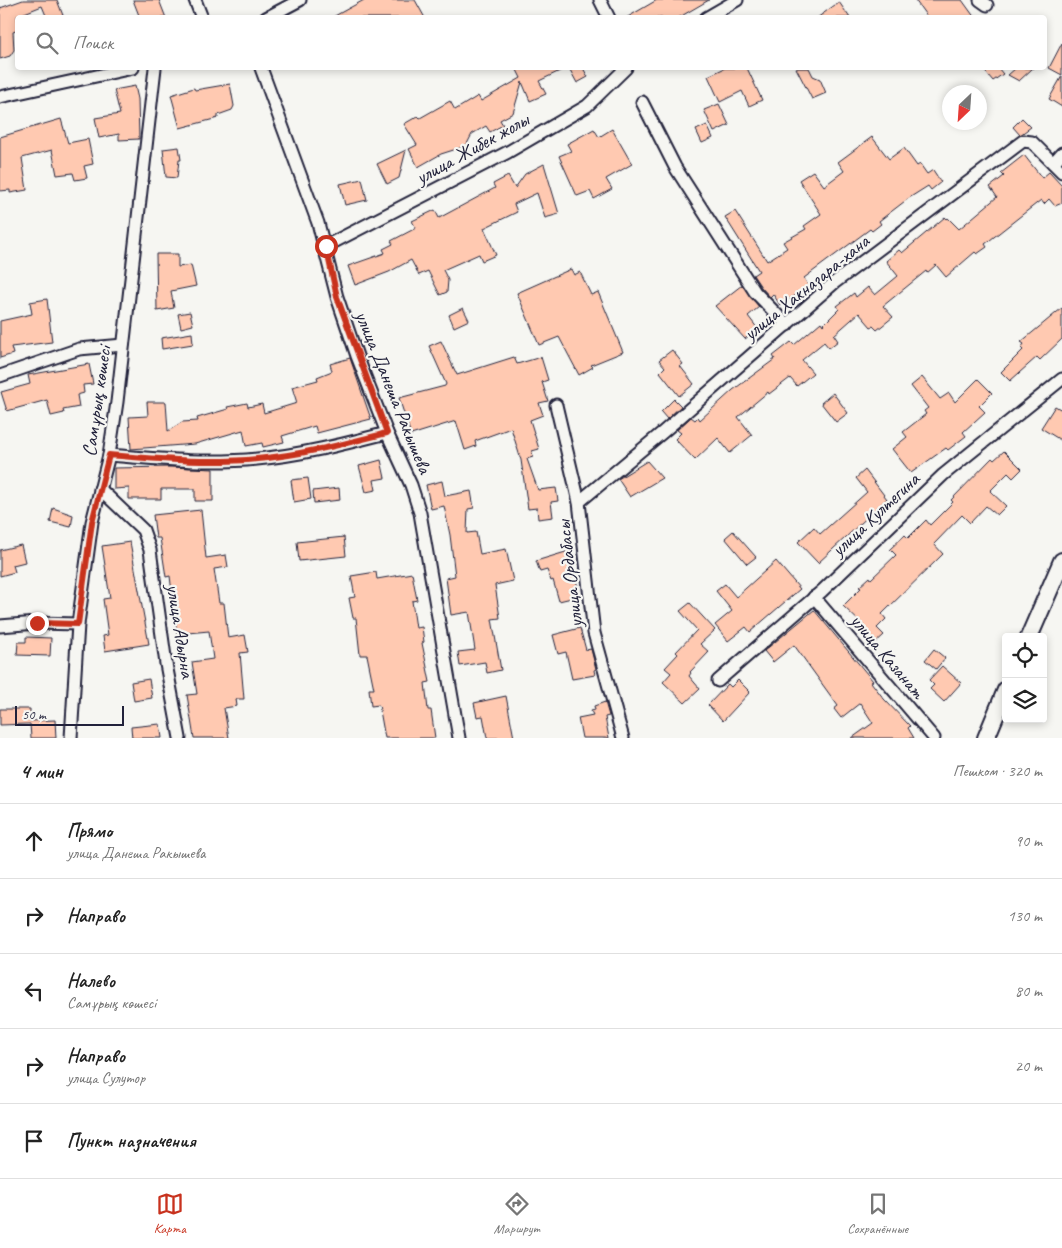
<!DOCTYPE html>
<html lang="ru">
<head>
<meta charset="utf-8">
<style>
	body { margin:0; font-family:Caveat,sans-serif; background:#f2f2f2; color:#222 }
	.controls { position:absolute; right:15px; bottom:15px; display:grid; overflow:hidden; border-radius:5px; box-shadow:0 2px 8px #0003 }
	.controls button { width:45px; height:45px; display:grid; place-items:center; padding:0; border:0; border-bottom:1px solid #e0e0e0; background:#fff; color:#222; font:25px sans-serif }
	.compass { position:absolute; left:942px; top:85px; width:45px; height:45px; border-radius:50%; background:#fff; box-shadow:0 2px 8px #0003; rotate:205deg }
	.scale { position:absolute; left:15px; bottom:12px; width:109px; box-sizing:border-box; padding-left:5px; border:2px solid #22223b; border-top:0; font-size:14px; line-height:18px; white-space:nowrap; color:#22223b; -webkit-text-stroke:4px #f6f6f2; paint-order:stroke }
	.stop { position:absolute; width:15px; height:15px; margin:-11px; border:4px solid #c8321e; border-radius:50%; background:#fff }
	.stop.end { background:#c8321e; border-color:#fff; box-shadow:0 1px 5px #0008 }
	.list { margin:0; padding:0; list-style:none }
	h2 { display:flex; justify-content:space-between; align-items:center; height:65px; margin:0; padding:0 20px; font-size:21px }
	h2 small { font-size:16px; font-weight:400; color:#767676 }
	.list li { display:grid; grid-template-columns:32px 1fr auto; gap:15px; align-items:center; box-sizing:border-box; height:75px; padding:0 20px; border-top:1px solid #e0e0e0 }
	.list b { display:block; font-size:19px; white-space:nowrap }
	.list p { margin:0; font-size:16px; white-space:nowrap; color:#767676 }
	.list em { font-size:16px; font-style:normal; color:#767676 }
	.icon { flex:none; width:28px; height:28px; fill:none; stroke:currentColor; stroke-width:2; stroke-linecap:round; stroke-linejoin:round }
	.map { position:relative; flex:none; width:1062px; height:738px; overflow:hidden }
	.search { position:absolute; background:#fff; box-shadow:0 2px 8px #0003; left:15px; right:15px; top:15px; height:55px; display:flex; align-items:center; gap:12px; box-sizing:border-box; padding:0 18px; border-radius:5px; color:#767676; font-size:19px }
	.sheet { height:440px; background:#fff }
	nav { display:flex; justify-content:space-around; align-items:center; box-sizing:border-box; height:70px; border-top:1px solid #e0e0e0; background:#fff; font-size:14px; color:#767676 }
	nav a { display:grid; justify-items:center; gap:2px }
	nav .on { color:#c8321e }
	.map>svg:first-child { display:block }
</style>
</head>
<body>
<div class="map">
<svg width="1062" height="738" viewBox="0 0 1062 738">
	<rect width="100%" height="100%" fill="#f6f6f2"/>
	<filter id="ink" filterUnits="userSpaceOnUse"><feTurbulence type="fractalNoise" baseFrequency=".02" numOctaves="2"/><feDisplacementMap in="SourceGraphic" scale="10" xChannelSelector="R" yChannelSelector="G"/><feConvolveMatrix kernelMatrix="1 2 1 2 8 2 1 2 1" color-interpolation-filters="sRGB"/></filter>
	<g filter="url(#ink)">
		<g fill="#ffc9b1" stroke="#22223b">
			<polygon points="23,0 57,0 64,18 47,18 42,6 17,16 18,30 13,32 14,50 10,56 0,59 0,8"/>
			<polygon points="133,0 159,0 166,18 140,18"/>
			<polygon points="364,0 415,0 425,18 331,18"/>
			<polygon points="657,0 709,0 678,18 626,18"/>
			<polygon points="915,0 962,0 975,18 928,18"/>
			<polygon points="839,2 850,18 817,18"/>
			<polygon points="1062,43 1062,75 1049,68"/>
			<polygon points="516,68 566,68 539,81 546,94 530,101 522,82 513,113 500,120 503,125 490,132 486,126 472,134 466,146 441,154 418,167 409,149 417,145 404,124 418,116 420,118 450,101 455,110 478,96 481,101 521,78"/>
			<polygon points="569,68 583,68 588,77 577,83"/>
			<polygon points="725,68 747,68 762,100 749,106 742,91 720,102 708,76"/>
			<polygon points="796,68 809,68 813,76 820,79 826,93 812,99"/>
			<polygon points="982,68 998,68 1003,74 993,81"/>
			<polygon points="1016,68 1033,68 1019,81 1008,75"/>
			<polygon points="1062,76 1062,107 1049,99"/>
			<polygon points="230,84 234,106 232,110 218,115 218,118 180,128 171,95 194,88 195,90"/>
			<polygon points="135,86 138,99 139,139 119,140 119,134 99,138 95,118 120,114 114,90"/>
			<polygon points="719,104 729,125 714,132 704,110"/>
			<polygon points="1022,118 1031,127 1020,135 1013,127"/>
			<polygon points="61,119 68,143 88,139 93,164 84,166 87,178 75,180 73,173 57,175 52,150 22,158 27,190 10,193 10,190 0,191 0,137"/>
			<polygon points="707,125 713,138 702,143 696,130"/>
			<polygon points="594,129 599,137 612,129 632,164 606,179 612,189 594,199 590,191 577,196 559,156 571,151 567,144"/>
			<polygon points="872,137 889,159 904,148 917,166 920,164 927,174 933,170 941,182 931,190 928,186 909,198 879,221 881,224 872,231 870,229 804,278 809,287 780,305 773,294 770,297 761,287 753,275 759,271 725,217 735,211 767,261 787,248 783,242 806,229 804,226 821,214 799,180 813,171 824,186 844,171 838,162"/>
			<polygon points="179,147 181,160 179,160 177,178 166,177 163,149"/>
			<polygon points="406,150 399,178 387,184 377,164"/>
			<polygon points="1024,155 1042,178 1049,172 1062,186 1062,203 1055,206 1049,199 1044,204 1041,200 985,244 987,247 977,254 975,252 946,277 936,265 927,273 926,271 883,306 893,317 877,330 873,326 871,327 859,313 834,335 838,341 829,348 824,342 802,360 813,373 797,386 790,378 769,394 768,392 738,417 752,435 730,453 718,438 695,460 675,439 681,433 677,430 691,417 695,420 698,417 700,420 733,390 775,359 773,356 791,342 794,345 821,322 823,325 839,309 837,306 854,293 856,297 868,287 875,295 898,276 886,261 899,250 902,253 945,217 947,219 948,218 959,229 997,197 990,187 1004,176 1001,173"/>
			<polygon points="544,164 559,214 545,218 537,193 514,204 517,212 484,228 496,255 482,261 479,254 443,270 448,280 447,292 440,295 428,271 419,275 411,260 389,272 355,285 348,266 385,253 383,249 393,244 391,241 416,228 412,221 435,210 439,218 495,188 493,184 508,176 515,188 525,174"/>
			<polygon points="362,179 367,200 345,205 340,184"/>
			<polygon points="156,254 178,254 178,267 191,265 196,286 171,291 174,308 157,311"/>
			<polygon points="571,269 574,275 580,272 591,295 598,292 623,352 591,365 593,367 579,375 559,337 539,345 517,293"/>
			<polygon points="742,285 759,307 748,316 758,329 745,339 715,306"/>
			<polygon points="47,299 52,342 11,347 13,354 0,358 0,321 32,314 30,302"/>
			<polygon points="463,308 469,320 454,327 449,315"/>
			<polygon points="1062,308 1062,339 1040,360 1037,357 1010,381 1001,372 1023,350 1021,348 1024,344 1021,342"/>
			<polygon points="190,312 193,325 181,328 178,314"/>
			<polygon points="192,333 193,344 162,349 161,338"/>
			<polygon points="441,341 457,375 514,357 517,364 541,357 548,380 542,382 548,401 539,403 543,415 530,420 539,449 532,451 533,457 527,459 538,490 556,488 558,501 551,502 553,517 538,519 537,508 528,509 521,460 511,428 475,441 476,446 465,450 456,421 411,435 399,398 445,386 446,384 429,346"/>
			<polygon points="672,350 683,364 680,366 694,384 679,396 660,372 665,367 659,360"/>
			<polygon points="350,358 371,419 317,433 315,426 282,436 284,442 263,447 262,443 246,446 243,430 195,444 131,449 129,417 148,416 147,402 166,402 168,431 182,422 198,421 197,418 228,409 227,407 247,403 248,407 262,404 264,413 297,403 292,387 318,380 317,377 332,371 330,364"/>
			<polygon points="89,364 93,384 83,385 84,393 77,395 79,407 63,410 64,413 51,416 47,400 7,411 1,392 30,384 28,375"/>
			<polygon points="922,377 940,399 949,393 955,402 978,379 992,393 979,406 985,412 963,432 966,436 948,450 946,448 911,473 892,449 907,437 903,432 926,414 924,411 928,408 911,386"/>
			<polygon points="833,393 848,413 836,422 821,403"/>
			<polygon points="674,399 681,406 667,419 661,412"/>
			<polygon points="1055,406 1062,410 1062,441 1041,428"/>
			<polygon points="1004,451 1022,469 1013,478 1008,473 990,491 1006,506 997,515 986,506 970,523 962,515 934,544 943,554 882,614 886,619 877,628 884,635 873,645 859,631 864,626 843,606 861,588 859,587 870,577 871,579 896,555 890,549 905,535 908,538 926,520 930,525 953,502 951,500 992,458 994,460"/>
			<polygon points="381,460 385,478 374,480 376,490 366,492 359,466"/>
			<polygon points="647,461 662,478 630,497 618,479"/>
			<polygon points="171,467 213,469 213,501 195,501 195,489 161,489 161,499 129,499 129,488 114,489 114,468"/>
			<polygon points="865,470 887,499 818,563 798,542 814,527 820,534 867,492 856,478"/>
			<polygon points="308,478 311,499 294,502 291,480"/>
			<polygon points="442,481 445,496 471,491 474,508 468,509 467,533 476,532 480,554 506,549 513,581 495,585 500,618 492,619 501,670 487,673 485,662 460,666 458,652 475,650 469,612 451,615 446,578 455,576 450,535 444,506 431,509 426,485"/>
			<polygon points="339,488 340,500 314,503 313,491"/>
			<polygon points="53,508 73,515 71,527 50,522"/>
			<polygon points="201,510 206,558 226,555 228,567 214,569 219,603 224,603 228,638 245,635 248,652 240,653 244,699 236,699 237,706 224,708 229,738 194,738 187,695 197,694 192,662 213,659 209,631 177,634 170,576 166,577 160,538 156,538 153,515"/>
			<polygon points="733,531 756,557 747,564 725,538"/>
			<polygon points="344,537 346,556 299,561 297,542"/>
			<polygon points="130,542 149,644 105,651 103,636 108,635 103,599 110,598 102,546"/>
			<polygon points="21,545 25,562 13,565 15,572 0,576 0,550"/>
			<polygon points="569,551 580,596 559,601 553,580 551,581 547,570 540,572 536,561"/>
			<polygon points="776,561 800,589 750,632 746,627 728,641 715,625 732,611 716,591 725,584 736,597"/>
			<polygon points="376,572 377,579 412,573 417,600 412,601 416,628 422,627 424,642 422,643 430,682 425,683 428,710 431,710 435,738 385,738 379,705 371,706 369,689 374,689 367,655 360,655 356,618 353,618 349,598 355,597 351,576"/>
			<polygon points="690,603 715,630 700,644 709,652 690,672 691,673 689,676 700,689 685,703 663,682 671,673 665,668 678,654 676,652 697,630 680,611"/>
			<polygon points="814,610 873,681 871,682 884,699 910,726 908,728 914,738 852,738 873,723 860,703 841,718 834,709 838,706 794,645 773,662 764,651"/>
			<polygon points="580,628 586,650 591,649 596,669 594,670 595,675 572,679 566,652 558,654 553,635"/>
			<polygon points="26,637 51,638 50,656 17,655 18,642 26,642"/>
			<polygon points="934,649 945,658 936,669 925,660"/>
			<polygon points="942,666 961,683 944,702 930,689 934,685 929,680"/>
			<polygon points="149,679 152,698 134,701 131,682"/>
			<polygon points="738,680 750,692 723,721 708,705 728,684 731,687"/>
			<polygon points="506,696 514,738 487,738 483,716 477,717 474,703"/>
			<polygon points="605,702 609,716 605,717 609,738 582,738 578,718 593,715 591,711 595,710 594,706"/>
			<polygon points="0,709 30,709 30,721 55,720 56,738 31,738 30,724 0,725"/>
			<polygon points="160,724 162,738 132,738 131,727"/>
		</g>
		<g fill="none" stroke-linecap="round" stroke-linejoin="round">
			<defs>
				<g id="street">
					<polyline points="195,0 202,18"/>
					<polyline points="600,0 609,18"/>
					<polyline points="980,0 987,5"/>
					<polyline points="266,18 300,0"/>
					<polyline points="706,18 737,0"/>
					<polyline points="261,68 318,223 337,297 357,356 387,433 411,485 420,513 459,738"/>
					<polyline points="0,97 133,68"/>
					<polyline points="642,102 675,167 755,292 787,325"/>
					<polyline points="1053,163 1062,153"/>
					<polyline points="326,246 508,152 587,106 626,68"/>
					<polyline points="0,376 79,349 123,345"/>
					<polyline points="556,405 579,502 594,633 623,738"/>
					<path d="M 109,455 C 158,459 208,464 257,459 C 301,455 344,444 387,433"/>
					<polyline points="100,489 143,530 150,550 166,664 180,738"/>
					<polyline points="579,502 663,432 834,283 1023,141 1032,142 1062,172"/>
					<polyline points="814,597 934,738"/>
					<polyline points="0,626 37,623 78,624"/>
					<polyline points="718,681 822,591 943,475 1062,379"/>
					<polyline points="71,738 78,624 92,522 109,455 117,402 155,68"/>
				</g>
				<g id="secondary">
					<polyline points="1029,637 1062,561"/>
					<polyline points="986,738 1006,690"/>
				</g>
			</defs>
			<use href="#street" stroke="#22223b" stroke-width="15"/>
			<use href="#secondary" stroke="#22223b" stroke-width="20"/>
			<use href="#street" stroke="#f6f6f2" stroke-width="11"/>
			<use href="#secondary" stroke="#f6f6f2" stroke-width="16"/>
		</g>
	</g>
	<g fill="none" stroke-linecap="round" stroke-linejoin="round" filter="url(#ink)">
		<path stroke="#c8321e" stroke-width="6" d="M 37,623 L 78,624 L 92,522 L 109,455 C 158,459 208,464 257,459 C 301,455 343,444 387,433 L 337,297 L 326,246"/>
	</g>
	<g text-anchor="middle" stroke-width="4.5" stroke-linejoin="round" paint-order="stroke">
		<g font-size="20" fill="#22223b" stroke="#f6f6f2">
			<text transform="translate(472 148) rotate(-29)" y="7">улица Жибек жолы</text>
			<text transform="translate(806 287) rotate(-39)" y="7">улица Хакназара-хана</text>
			<text transform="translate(394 392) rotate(68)" y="7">улица Данеша Ракышева</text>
			<text transform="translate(96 401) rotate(-82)" y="7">Самұрық көшесі</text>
			<text transform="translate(875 514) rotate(-43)" y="7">улица Култегина</text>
			<text transform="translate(569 574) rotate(-97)" y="7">улица Ордабасы</text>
			<text transform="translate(181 631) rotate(81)" y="7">улица Адырна</text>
			<text transform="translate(888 656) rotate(50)" y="7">улица Казанат</text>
		</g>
	</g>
</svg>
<div class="controls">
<button><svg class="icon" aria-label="locate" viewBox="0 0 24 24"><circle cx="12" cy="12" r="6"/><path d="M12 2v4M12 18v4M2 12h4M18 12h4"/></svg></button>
<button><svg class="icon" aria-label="layers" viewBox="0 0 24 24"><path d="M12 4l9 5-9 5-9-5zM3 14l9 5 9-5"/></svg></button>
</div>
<svg class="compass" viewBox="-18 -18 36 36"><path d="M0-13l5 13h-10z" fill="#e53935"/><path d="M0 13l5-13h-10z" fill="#767676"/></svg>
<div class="scale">50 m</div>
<div class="stop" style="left:326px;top:246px"></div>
<div class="stop end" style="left:37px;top:623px"></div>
<div class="search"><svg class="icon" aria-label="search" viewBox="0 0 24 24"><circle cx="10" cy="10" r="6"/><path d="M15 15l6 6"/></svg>Поиск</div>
</div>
<section class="sheet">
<h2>4 мин<small>Пешком · 320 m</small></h2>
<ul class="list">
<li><svg class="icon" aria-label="ahead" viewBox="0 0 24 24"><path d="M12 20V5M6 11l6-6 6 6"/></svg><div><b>Прямо</b><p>улица Данеша Ракышева</p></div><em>90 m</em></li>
<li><svg class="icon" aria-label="right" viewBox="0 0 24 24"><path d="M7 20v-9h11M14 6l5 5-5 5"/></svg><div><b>Направо</b></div><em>130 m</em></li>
<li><svg class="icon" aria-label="left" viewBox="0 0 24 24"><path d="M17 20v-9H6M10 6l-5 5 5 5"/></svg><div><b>Налево</b><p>Самұрық көшесі</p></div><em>80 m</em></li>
<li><svg class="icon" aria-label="right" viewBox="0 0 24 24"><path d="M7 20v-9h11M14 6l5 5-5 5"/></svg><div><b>Направо</b><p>улица Сулутор</p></div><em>20 m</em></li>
<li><svg class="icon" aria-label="arrive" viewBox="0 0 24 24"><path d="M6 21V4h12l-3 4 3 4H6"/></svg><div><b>Пункт назначения</b></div></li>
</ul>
</section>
<nav>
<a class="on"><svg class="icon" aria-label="map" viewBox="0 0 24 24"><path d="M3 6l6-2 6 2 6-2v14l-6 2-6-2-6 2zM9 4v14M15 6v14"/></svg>Карта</a>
<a><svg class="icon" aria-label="directions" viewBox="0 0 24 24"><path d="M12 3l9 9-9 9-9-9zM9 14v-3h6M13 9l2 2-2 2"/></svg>Маршрут</a>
<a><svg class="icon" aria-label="saved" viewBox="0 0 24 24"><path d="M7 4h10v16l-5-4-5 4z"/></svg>Сохранённые</a>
</nav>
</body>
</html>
